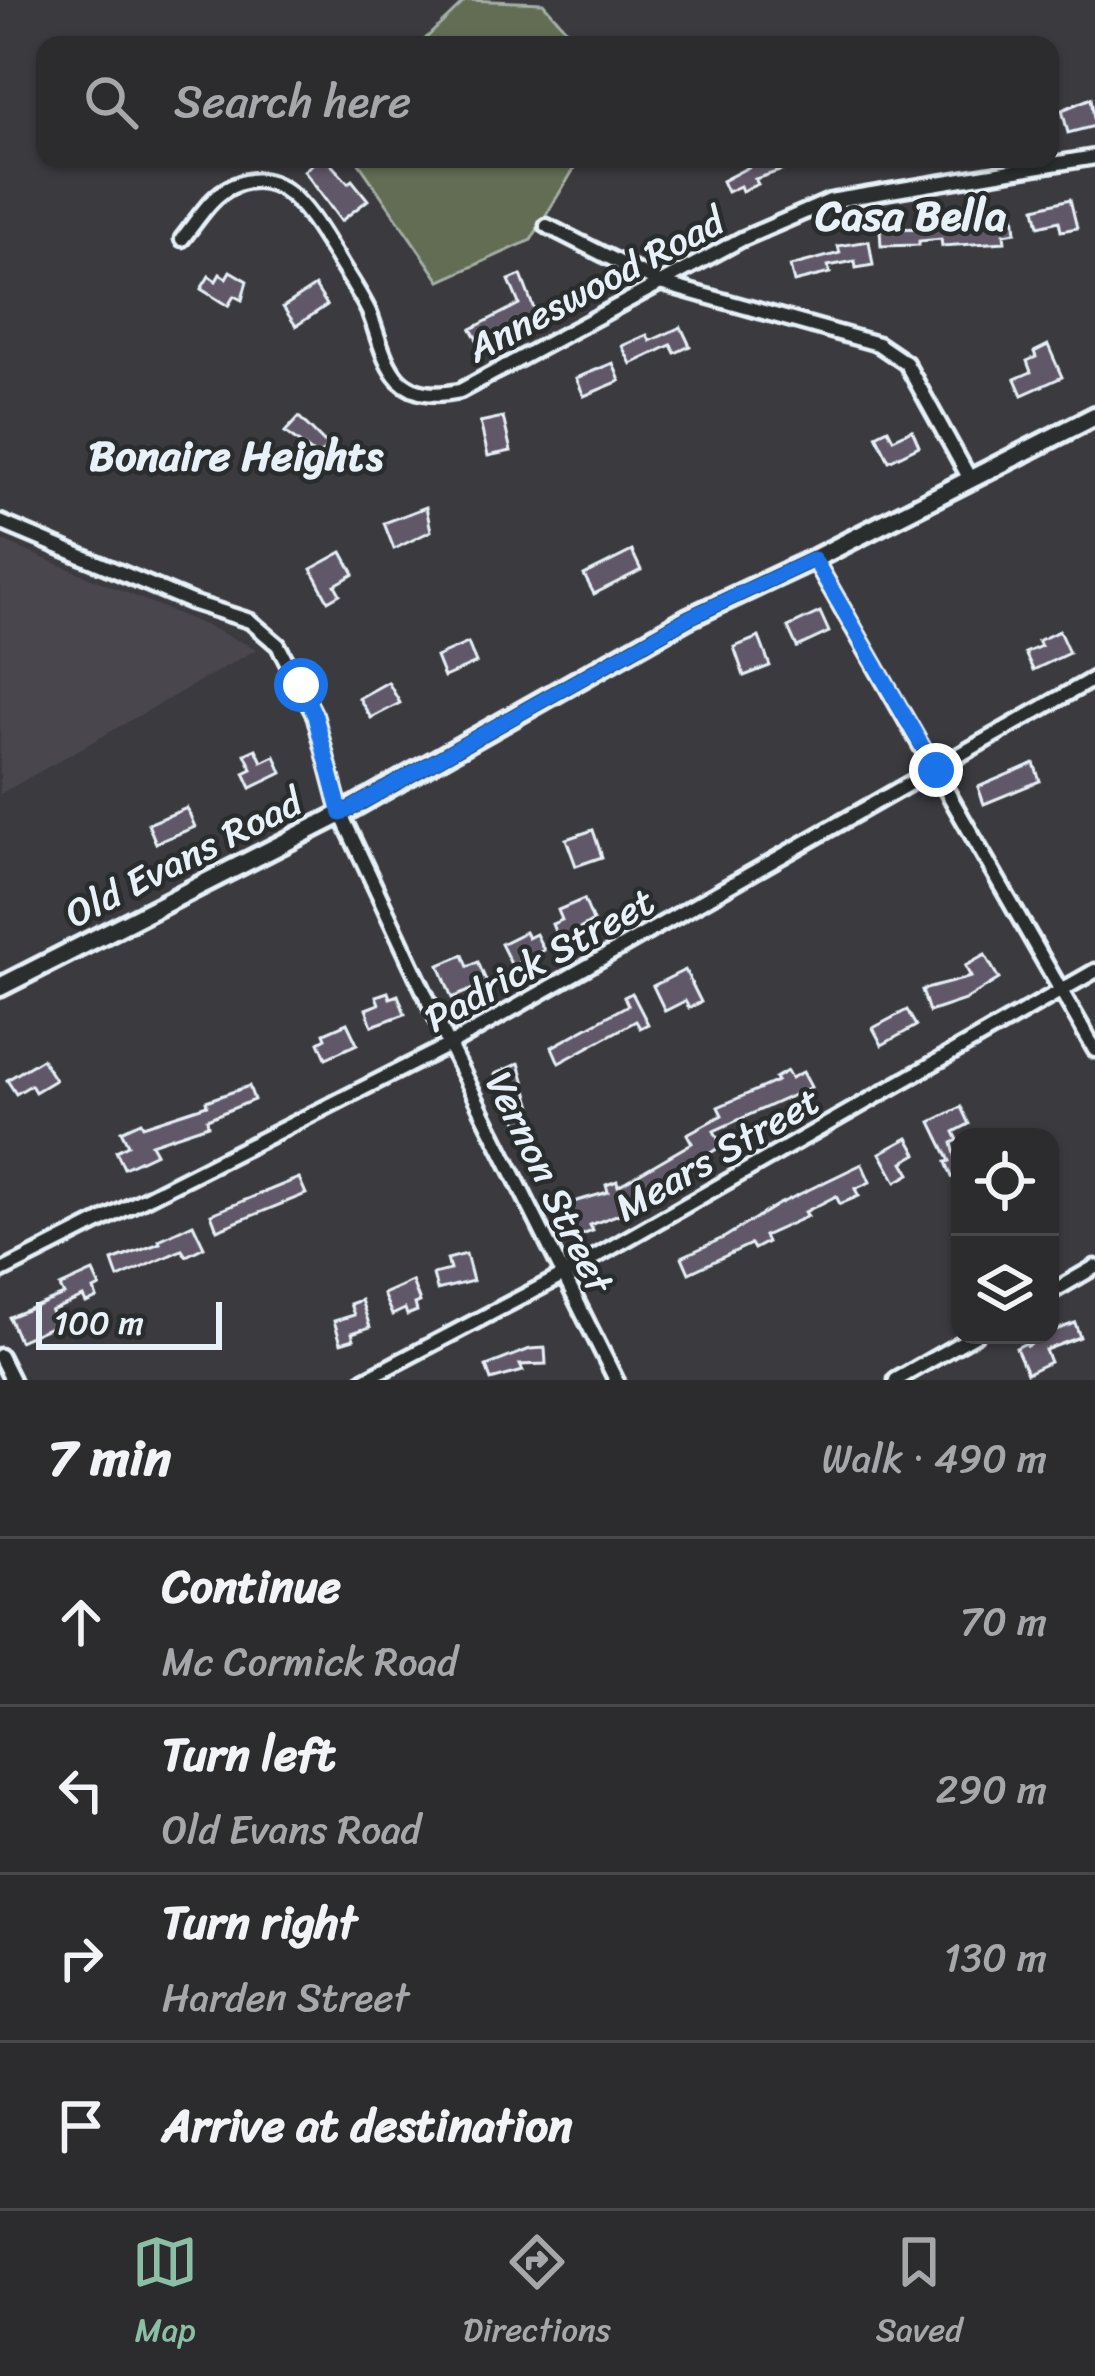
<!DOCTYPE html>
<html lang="en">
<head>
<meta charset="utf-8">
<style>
	body { margin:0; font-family:Sriracha,sans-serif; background:#38383b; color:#f1f3f6 }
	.controls { position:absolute; right:36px; bottom:36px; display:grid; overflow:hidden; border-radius:24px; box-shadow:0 3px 9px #0004 }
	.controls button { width:108px; height:108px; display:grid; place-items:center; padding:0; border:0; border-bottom:3px solid #48484b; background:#2c2c2f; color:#f1f3f6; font:60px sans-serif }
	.scale { position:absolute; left:36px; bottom:30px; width:186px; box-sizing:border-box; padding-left:12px; border:6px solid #e8f1f8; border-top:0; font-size:33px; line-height:42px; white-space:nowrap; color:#e8f1f8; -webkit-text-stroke:9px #2a2d2e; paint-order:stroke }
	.stop { position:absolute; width:36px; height:36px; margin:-27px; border:9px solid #1a73e8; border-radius:50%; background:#fff }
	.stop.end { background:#1a73e8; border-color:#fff; box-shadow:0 3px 12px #0008 }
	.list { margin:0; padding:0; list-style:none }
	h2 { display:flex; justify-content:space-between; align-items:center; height:156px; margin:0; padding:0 48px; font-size:51px }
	h2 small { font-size:39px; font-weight:400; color:#a6a7aa }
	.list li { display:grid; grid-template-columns:78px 1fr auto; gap:36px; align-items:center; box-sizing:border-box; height:168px; padding:0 48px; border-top:3px solid #48484b }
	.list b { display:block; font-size:45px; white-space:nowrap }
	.list p { margin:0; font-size:39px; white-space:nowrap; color:#a6a7aa }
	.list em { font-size:39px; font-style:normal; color:#a6a7aa }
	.icon { flex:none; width:66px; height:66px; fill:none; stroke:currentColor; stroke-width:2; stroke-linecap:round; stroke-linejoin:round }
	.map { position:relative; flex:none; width:1095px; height:1380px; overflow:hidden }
	.search { position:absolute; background:#2c2c2f; box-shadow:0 3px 9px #0004; left:36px; right:36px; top:36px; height:132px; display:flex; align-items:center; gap:30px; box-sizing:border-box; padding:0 42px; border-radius:24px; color:#a6a7aa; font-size:45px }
	.sheet { height:828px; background:#2c2c2f }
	nav { display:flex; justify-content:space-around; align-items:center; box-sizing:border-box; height:168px; border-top:3px solid #48484b; background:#2c2c2f; font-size:33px; color:#a6a7aa }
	nav a { display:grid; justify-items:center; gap:6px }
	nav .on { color:#8abfa5 }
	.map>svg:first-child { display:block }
</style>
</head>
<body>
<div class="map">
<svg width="1095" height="1380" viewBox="0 0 1095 1380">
	<rect width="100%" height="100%" fill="#3a3a3f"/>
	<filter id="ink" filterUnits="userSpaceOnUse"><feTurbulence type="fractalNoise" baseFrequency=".00833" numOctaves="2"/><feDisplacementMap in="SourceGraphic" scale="24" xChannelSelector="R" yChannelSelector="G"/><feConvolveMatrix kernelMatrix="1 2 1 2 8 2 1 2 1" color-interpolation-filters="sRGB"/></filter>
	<g filter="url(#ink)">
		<polygon fill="#49464e" points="0,540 209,627 257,649 0,794"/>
		<g fill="#636d53" stroke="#a6afa6" stroke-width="3">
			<polygon points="466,0 543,3 580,45 419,45"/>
			<polygon points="356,159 580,159 531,240 440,281"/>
		</g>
		<g fill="#615867" stroke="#e8f1f8" stroke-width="3">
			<polygon points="1091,98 1095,126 1068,133 1062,110"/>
			<polygon points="318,159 326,159 348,183 352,180 368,200 341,221 304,171"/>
			<polygon points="764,159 810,161 755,179 758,184 742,191 740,186 727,192 722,181"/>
			<polygon points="1070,199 1077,228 1061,231 1059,221 1039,226 1035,208"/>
			<polygon points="1014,213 1016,232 1004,234 1005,242 942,246 941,239 919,241 919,245 881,246 880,229 931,228 930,222"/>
			<polygon points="869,241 873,265 856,268 855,261 828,266 830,273 794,282 790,266 840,253 838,246"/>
			<polygon points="230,271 247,281 242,300 234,296 228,306 201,289 209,276 216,281 220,274 226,278"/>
			<polygon points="521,275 537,317 480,345 471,329 519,304 509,280"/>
			<polygon points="315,286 327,305 296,326 283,307"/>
			<polygon points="681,327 690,346 675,353 671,345 631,364 622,346 647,335 650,341"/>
			<polygon points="1048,345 1062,377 1022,395 1015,379 1031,372 1027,361 1036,357 1034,352"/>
			<polygon points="613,363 620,381 584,396 576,378"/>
			<polygon points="299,417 328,446 317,457 285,432"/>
			<polygon points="503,417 511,451 488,456 480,422"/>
			<polygon points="888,429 893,439 912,430 919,446 889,461 876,435"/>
			<polygon points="426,507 431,531 394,549 384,523"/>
			<polygon points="632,551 641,570 594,594 584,575"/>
			<polygon points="342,552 354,574 335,585 340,594 328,601 311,569"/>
			<polygon points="820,612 829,632 797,647 788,627"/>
			<polygon points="1059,631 1069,653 1033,670 1025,653 1041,646 1038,641"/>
			<polygon points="759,637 770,666 744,676 734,647"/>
			<polygon points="468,643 476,663 444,677 436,657"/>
			<polygon points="388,682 400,703 371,718 359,698"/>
			<polygon points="256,749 262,762 275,756 282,773 251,788 244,773 252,769 245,754"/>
			<polygon points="1034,763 1040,781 984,804 978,787"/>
			<polygon points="187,808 195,827 156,843 148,824"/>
			<polygon points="593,830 602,857 576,866 566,839"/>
			<polygon points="584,899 593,921 559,941 552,924 562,920 558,910"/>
			<polygon points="525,932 528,938 536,934 544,950 512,966 501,944"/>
			<polygon points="463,955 468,967 478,962 487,983 452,998 439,965"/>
			<polygon points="985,955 999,979 965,1000 929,1012 922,990 971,977 965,966"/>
			<polygon points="685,970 701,1002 689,1008 685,1001 665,1011 653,986"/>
			<polygon points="388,992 390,998 398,995 405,1014 372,1026 366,1009 379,1004 376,996"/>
			<polygon points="632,993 648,1024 640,1028 636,1021 559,1063 552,1047 628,1005 624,997"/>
			<polygon points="907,1010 916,1026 882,1045 873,1028"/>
			<polygon points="347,1023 357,1044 326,1058 319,1042 326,1038 324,1033"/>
			<polygon points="42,1059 55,1080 35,1092 31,1085 16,1094 7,1080"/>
			<polygon points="519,1063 537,1124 520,1130 506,1088 502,1090 495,1074"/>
			<polygon points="787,1071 791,1078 803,1072 811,1087 714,1131 722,1146 625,1204 627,1211 590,1225 593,1231 568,1240 556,1207 608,1192 606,1185 617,1181 618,1186 692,1143 687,1134 722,1115 718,1107 777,1081 775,1078"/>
			<polygon points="249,1086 254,1100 207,1119 208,1125 151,1144 156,1153 124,1168 116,1151 128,1145 121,1131 141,1122 143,1126 207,1105 206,1101"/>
			<polygon points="961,1107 969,1124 954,1132 958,1140 952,1143 960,1174 952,1177 946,1162 950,1161 931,1122"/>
			<polygon points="908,1138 917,1154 903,1162 910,1174 896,1182 880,1153"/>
			<polygon points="862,1164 870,1182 855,1189 859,1196 840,1204 836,1196 805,1212 808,1216 764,1236 767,1242 754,1249 751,1244 689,1273 682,1257 725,1237 777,1205"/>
			<polygon points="299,1178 306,1194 217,1230 211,1214"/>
			<polygon points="193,1224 204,1247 186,1256 182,1250 118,1278 112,1261 160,1243 159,1240"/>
			<polygon points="466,1254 473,1281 437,1290 433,1274 450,1270 447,1259"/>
			<polygon points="93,1272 100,1287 94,1290 97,1298 86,1303 83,1297 51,1311 57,1324 19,1341 9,1317 64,1295 60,1287"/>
			<polygon points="412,1281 420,1302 415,1304 417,1311 407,1315 405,1309 392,1315 383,1294"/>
			<polygon points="361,1300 370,1327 352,1333 354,1339 341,1343 334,1321 354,1315 350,1304"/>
			<polygon points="1075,1323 1080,1337 1045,1350 1050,1362 1027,1373 1016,1348 1026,1343 1027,1346 1050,1332"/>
			<polygon points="545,1348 546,1364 520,1365 523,1371 491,1380 486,1366 530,1349"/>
		</g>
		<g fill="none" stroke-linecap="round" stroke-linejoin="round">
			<defs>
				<g id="street">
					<polyline points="547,226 660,283 878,344 906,363 970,479"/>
					<path d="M 182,239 C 197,221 211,195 233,186 C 285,162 313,221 336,256 C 347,275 360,293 369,312 C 378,334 383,363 399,380 C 416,397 439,395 460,391 L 742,239 L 830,201 L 1095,157"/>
					<polyline points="0,522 191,602 250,621 278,645 315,716 341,814 449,1045 616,1380"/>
					<polyline points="814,559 1095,1050"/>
					<polyline points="0,1272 449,1045 1095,678"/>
					<polyline points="1050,1293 1095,1267"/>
					<polyline points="0,1356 12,1380"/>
					<polyline points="364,1380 562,1276 1095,971"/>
					<polyline points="896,1380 975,1335"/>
				</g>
				<polyline id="secondary" points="0,987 341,814 688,618 814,559 1095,416"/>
			</defs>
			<use href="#street" stroke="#e8f1f8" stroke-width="21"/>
			<use href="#secondary" stroke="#e8f1f8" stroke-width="26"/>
			<use href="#street" stroke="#2a2d2e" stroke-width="12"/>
			<use href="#secondary" stroke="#2a2d2e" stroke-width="16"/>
		</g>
	</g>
	<g fill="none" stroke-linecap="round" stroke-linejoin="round" filter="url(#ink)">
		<polyline stroke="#1a73e8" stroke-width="15" points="301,685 315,716 341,814 688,618 814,559 936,770"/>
	</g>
	<g text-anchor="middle" stroke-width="9" stroke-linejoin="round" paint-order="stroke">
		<g font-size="39" fill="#e8f1f8" stroke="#2a2d2e">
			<text transform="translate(595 284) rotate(-28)" y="14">Anneswood Road</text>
			<text transform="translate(183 857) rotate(-27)" y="14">Old Evans Road</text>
			<text transform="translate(539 959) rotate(-29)" y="14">Padrick Street</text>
			<text transform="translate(717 1153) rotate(-30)" y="14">Mears Street</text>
			<text transform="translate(550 1182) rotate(64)" y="14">Vernon Street</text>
		</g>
		<g font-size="42" font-weight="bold" fill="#e8f1f8" stroke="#2a2d2e">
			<text x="911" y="230">Casa Bella</text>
			<text x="236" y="470">Bonaire Heights</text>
		</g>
	</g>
</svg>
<div class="controls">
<button><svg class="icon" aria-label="locate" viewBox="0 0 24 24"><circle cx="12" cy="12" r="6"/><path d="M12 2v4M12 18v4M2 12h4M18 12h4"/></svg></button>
<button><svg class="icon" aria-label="layers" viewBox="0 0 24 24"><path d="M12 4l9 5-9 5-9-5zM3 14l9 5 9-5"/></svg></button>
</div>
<div class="scale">100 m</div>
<div class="stop" style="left:301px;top:685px"></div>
<div class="stop end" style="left:936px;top:770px"></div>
<div class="search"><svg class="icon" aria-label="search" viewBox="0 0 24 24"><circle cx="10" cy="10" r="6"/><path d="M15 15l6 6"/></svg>Search here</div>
</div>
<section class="sheet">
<h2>7 min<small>Walk · 490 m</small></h2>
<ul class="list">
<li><svg class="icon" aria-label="ahead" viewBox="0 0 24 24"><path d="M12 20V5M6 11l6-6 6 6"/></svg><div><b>Continue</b><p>Mc Cormick Road</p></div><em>70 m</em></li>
<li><svg class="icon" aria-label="left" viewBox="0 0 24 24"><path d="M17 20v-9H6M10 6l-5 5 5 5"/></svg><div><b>Turn left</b><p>Old Evans Road</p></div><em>290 m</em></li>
<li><svg class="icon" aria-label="right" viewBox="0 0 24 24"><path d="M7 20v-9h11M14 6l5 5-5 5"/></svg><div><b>Turn right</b><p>Harden Street</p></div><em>130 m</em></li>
<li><svg class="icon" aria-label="arrive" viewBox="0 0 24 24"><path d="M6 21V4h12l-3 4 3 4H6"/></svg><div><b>Arrive at destination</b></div></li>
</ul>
</section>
<nav>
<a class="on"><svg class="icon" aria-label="map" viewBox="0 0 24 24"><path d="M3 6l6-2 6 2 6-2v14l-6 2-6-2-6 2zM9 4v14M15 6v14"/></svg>Map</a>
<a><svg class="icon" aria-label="directions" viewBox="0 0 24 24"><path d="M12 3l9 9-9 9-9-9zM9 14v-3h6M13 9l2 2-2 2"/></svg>Directions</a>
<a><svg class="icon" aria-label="saved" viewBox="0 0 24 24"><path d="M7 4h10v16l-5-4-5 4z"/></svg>Saved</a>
</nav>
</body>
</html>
